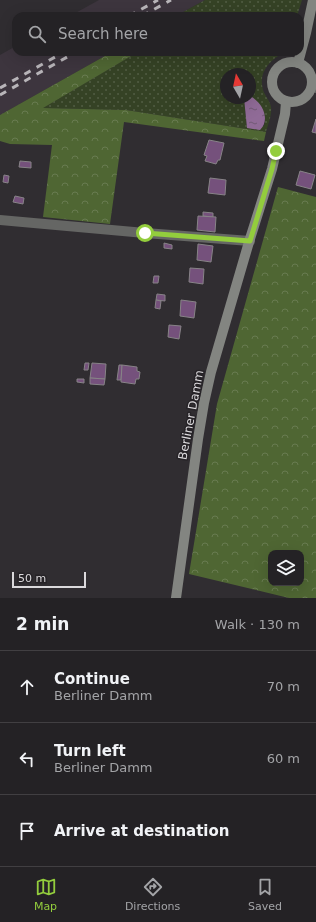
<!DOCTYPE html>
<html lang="en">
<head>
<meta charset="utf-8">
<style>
	body { margin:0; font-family:"DejaVu Sans",sans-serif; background:#302f32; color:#f1f3f6 }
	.controls { position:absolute; right:12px; bottom:12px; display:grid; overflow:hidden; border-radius:8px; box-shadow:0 4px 16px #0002 }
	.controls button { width:36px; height:36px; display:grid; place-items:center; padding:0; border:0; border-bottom:1px solid #413f42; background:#242225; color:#f1f3f6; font:20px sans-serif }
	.compass { position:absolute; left:220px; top:68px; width:36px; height:36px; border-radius:50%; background:#242225; box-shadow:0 4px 16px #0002; rotate:351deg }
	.scale { position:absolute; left:12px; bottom:10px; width:74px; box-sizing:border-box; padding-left:4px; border:2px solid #dbd9dc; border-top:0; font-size:11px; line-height:14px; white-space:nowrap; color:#dbd9dc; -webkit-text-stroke:3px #262327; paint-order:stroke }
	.stop { position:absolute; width:12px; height:12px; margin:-9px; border:3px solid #93cd3d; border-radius:50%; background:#fff }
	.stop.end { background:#93cd3d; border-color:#fff; box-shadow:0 1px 4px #0008 }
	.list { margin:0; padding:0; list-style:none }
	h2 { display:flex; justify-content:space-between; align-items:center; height:52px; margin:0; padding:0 16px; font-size:17px }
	h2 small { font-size:13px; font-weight:400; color:#a3a4a7 }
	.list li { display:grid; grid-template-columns:26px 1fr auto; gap:12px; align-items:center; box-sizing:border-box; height:72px; padding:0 16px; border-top:1px solid #413f42 }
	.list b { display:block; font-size:15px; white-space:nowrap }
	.list p { margin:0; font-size:13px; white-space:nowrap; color:#a3a4a7 }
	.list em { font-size:13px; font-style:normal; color:#a3a4a7 }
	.icon { flex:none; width:22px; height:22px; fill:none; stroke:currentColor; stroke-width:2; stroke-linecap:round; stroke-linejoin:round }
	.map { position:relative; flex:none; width:316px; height:598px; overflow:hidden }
	.search { position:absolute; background:#242225; box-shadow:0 4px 16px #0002; left:12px; right:12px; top:12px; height:44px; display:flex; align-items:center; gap:10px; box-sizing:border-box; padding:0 14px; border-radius:12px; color:#a3a4a7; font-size:15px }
	.sheet { height:268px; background:#242225 }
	nav { display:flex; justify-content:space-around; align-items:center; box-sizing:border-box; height:56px; border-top:1px solid #413f42; background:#242225; font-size:11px; color:#a3a4a7 }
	nav a { display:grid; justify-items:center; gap:2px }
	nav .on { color:#93cd3d }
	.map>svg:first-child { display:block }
</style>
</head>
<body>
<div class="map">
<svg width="316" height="598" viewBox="0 0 316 598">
	<defs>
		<pattern id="grass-dots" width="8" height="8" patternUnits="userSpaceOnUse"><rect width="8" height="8" fill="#354225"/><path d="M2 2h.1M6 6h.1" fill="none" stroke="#525d44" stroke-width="1.8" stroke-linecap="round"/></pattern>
		<pattern id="forest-crowns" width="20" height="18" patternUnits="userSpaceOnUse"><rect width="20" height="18" fill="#4f6633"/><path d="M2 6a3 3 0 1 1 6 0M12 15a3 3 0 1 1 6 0" fill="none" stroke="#687b50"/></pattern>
		<pattern id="water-ripples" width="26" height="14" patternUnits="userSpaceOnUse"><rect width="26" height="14" fill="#906b97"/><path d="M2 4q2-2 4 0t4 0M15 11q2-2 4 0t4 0" fill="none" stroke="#715a75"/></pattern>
	</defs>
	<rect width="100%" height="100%" fill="#302d31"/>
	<g fill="#3d353e">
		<polygon points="99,0 205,0 176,16 70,16"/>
		<polygon points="16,46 16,52 112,52 0,115 0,55"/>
	</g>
	<g fill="url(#grass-dots)" fill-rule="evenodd">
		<polygon points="205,0 302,0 297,16 176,16"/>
		<path d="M 138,52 L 284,52 C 269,61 258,72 263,90 C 265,96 270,101 271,107 C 272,115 268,124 266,132 L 126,110 L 42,108 ZM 226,74 L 250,74 L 250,96 L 251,96 C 259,106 268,112 264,126 L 247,128 L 244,98 L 226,98 Z"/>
	</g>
	<g fill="url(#forest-crowns)" fill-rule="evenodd">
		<polygon points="112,52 138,52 43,108 126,110 266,132 264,141 124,122 110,224 43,217 52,145 10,144 0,141 0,115"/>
		<path d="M 278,187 L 316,197 L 316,598 L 289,598 L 189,574 L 217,404 ZM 271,553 L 301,553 L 301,583 L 271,583 Z"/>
	</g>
	<path fill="url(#water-ripples)" d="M 250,96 C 262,102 271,119 260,130 L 247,128 L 244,98 L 250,98 Z"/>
	<g fill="#75517c" stroke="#878387">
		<polygon points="316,119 316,133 312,132"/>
		<polygon points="209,140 224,143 220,160 218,160 216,164 205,161 207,156 204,155"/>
		<polygon points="20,161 31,162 31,168 19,167"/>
		<polygon points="300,171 315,175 311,189 296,185"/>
		<polygon points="4,175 9,176 8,183 3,182"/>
		<polygon points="210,178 226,180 225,195 208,193"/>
		<polygon points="15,196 24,198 23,204 13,202"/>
		<polygon points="203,212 213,213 213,217 203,216"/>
		<polygon points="198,216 216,217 215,232 197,230"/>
		<polygon points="164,243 172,245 172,249 164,248"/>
		<polygon points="198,244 213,246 211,262 197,260"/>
		<polygon points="190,268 204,269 203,284 189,282"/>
		<polygon points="154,276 159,276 158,283 153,283"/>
		<polygon points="157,294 165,295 165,301 156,300"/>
		<polygon points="156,300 161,301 160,309 155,308"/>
		<polygon points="181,300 196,302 194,318 180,316"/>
		<polygon points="169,325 181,326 179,339 168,337"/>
		<polygon points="85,363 89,363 88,370 84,370"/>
		<polygon points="92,363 106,364 105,379 90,378"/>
		<polygon points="119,365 122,365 121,380 117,380"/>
		<polygon points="122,365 137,367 137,371 140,372 139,379 136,379 135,384 121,382"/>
		<polygon points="90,378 105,379 104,385 90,384"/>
		<polygon points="77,379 84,379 84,383 77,382"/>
	</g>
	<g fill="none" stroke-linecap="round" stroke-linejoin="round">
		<g stroke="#656664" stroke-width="10">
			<polyline points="312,87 316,88"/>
			<polyline points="0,220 145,233 250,241"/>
		</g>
		<g stroke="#838581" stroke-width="10">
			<circle cx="292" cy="82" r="20"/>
			<polyline points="298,63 306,33 313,0"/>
			<polyline points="176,598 198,439 204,403 211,372 249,242 272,169 285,114 286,102"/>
		</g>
		<g stroke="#b8b5b9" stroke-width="3" stroke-dasharray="7 7" stroke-linecap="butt">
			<polyline points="129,16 158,0"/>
			<polyline points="142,16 171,0"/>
			<polyline points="0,88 64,52"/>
			<polyline points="0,95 76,52"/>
		</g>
	</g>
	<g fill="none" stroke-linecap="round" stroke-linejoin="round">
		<polyline stroke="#93cd3d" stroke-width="5" points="145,233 250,241 272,169 276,151"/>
	</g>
	<g text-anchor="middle" stroke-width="3" stroke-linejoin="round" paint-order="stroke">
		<g font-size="12" fill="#dbd9dc" stroke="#262327">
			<text transform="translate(191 415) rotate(-79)" y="4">Berliner Damm</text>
		</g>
	</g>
</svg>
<div class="controls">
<button><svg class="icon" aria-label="layers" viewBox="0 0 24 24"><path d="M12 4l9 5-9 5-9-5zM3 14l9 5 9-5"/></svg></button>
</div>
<svg class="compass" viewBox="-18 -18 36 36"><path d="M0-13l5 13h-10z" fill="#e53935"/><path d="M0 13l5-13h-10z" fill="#a3a4a7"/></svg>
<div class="scale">50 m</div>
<div class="stop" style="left:145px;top:233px"></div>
<div class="stop end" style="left:276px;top:151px"></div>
<div class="search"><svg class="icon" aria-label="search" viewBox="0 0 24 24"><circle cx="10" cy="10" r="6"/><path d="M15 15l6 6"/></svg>Search here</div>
</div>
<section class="sheet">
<h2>2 min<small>Walk · 130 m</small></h2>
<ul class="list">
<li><svg class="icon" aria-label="ahead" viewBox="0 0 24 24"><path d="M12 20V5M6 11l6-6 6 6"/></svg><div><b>Continue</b><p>Berliner Damm</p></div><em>70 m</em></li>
<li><svg class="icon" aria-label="left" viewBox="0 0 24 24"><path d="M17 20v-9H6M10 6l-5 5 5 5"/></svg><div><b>Turn left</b><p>Berliner Damm</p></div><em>60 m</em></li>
<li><svg class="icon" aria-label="arrive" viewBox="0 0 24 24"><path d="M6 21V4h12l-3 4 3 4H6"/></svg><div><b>Arrive at destination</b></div></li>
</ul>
</section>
<nav>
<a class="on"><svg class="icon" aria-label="map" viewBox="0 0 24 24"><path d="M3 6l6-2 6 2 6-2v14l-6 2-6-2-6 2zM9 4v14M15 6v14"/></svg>Map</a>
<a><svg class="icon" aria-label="directions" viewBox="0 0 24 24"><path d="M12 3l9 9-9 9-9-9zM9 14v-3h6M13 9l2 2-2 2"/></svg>Directions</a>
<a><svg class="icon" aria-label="saved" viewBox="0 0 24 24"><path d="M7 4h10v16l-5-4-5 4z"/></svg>Saved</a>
</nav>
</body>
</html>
